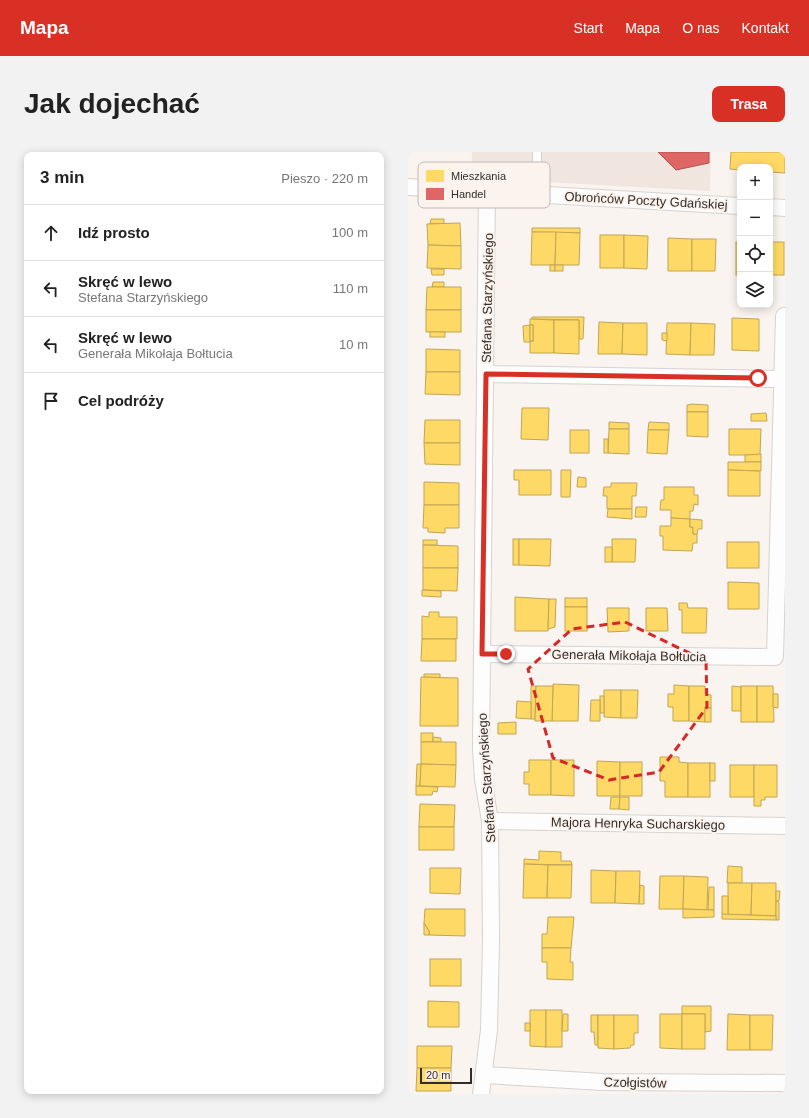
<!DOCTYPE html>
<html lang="pl">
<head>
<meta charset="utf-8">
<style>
	body { margin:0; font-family:Helvetica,sans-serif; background:#f2f2f2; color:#222 }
	.controls { position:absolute; right:12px; top:12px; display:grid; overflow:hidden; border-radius:8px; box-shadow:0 2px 10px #0003 }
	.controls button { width:36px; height:36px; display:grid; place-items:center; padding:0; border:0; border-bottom:1px solid #e0e0e0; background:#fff; color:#222; font:20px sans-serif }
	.scale { position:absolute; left:12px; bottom:10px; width:52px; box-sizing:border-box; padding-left:4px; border:2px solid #312d2b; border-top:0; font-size:11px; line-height:14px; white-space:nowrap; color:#312d2b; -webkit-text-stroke:3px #fdf3ed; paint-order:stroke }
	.stop { position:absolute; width:12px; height:12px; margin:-9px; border:3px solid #d93025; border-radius:50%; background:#fff }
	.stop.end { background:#d93025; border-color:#fff; box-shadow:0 1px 4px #0008 }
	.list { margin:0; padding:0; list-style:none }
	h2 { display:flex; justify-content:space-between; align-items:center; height:52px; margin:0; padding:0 16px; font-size:17px }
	h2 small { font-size:13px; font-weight:400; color:#767676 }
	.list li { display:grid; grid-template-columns:26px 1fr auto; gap:12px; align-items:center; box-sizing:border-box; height:56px; padding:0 16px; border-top:1px solid #e0e0e0 }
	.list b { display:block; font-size:15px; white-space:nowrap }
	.list p { margin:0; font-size:13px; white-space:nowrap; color:#767676 }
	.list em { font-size:13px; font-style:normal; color:#767676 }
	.icon { flex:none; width:22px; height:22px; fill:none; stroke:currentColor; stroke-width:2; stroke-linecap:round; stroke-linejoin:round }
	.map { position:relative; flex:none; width:377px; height:942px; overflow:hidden; border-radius:8px }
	header { display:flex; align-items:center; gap:24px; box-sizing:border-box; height:56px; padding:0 20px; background:#d93025; color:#fff }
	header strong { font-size:19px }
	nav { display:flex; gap:22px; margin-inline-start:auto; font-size:14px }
	.intro { display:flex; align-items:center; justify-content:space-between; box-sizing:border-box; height:96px; padding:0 24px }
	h1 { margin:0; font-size:28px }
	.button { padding:10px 18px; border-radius:8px; background:#d93025; color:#fff; font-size:14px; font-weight:700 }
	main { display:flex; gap:24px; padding:0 24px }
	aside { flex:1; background:#fff; border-radius:8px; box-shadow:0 2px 10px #0003 }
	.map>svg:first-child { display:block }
</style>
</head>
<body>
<header>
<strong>Mapa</strong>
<nav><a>Start</a><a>Mapa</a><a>O nas</a><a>Kontakt</a></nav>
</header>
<div class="intro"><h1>Jak dojechać</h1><a class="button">Trasa</a></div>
<main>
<aside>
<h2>3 min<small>Pieszo · 220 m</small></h2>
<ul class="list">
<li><svg class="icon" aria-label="ahead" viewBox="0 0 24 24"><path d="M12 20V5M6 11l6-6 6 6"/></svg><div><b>Idź prosto</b></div><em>100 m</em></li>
<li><svg class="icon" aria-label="left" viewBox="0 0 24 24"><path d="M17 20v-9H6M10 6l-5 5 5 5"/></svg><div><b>Skręć w lewo</b><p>Stefana Starzyńskiego</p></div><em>110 m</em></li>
<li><svg class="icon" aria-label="left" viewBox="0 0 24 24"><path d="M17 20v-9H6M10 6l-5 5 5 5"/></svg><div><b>Skręć w lewo</b><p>Generała Mikołaja Bołtucia</p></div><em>10 m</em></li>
<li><svg class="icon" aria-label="arrive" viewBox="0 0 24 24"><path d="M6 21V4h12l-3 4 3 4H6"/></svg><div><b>Cel podróży</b></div></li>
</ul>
</aside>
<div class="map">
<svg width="377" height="942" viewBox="0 0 377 942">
	<rect width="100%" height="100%" fill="#faf4f0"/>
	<polygon fill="#f1e5df" points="64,0 303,0 302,39 63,26"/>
	<g fill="#ffd966" stroke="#c1a554">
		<polygon points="323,0 377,0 377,21 362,20 362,15 332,15 332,18 322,17"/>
		<polygon points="23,67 36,67 36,72 22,72"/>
		<polygon points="52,71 53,94 20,93 19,72"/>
		<polygon points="124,76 172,76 172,81 124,80"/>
		<polygon points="124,80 148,80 147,113 123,113"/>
		<polygon points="148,80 172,81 171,113 147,113"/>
		<rect x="192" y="83" width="24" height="33"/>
		<polygon points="216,83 240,84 239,117 216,116"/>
		<polygon points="260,86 284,87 284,119 260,119"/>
		<polygon points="284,87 308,87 307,119 284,119"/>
		<rect x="328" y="90" width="4" height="33"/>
		<rect x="362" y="90" width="14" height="33"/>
		<polygon points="20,93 53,94 53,117 19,116"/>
		<rect x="142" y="113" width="5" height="6"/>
		<rect x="147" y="113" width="8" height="6"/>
		<polygon points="23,117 36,117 36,123 24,123"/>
		<polygon points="25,130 36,130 36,135 24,135"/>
		<polygon points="19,135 53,135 53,158 18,158"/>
		<rect x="18" y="158" width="35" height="22"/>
		<polygon points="124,165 176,165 175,187 171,187 171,168 124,167"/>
		<polygon points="324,166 351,167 351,199 324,198"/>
		<polygon points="122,167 146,168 146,201 122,201 122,190 125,189 125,173 122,173"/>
		<polygon points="146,168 171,168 171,202 146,201"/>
		<polygon points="191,170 215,171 214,202 190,202"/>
		<polygon points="215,171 239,171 239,203 214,202"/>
		<polygon points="259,171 283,171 282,203 258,202"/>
		<polygon points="283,171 307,172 306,203 282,203"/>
		<polygon points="122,173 122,190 116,190 115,174"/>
		<rect x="122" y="173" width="3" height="16"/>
		<rect x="22" y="180" width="15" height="5"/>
		<polygon points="254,181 259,181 259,189 254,188"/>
		<polygon points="18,197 52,198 52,220 18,220"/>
		<polygon points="18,220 52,220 52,243 17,242"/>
		<polygon points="284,252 300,253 300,260 279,260 279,253"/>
		<polygon points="114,256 141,256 140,288 113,287"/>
		<polygon points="279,260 300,260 300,285 279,284"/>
		<polygon points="358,261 359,269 343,269 343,262"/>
		<polygon points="17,268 52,268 52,291 16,291"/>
		<polygon points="201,270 221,271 221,277 201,277"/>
		<polygon points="241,270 261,271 261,278 240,278"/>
		<polygon points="201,277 221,277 221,302 200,301"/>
		<polygon points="321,277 353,277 352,303 321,303"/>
		<rect x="162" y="278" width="19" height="23"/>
		<polygon points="240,278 261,278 259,302 239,301"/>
		<rect x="196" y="287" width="4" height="14"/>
		<polygon points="16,291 52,291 52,313 17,312"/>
		<polygon points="353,302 353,310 337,310 337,303"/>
		<polygon points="320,310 353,310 353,319 320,318"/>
		<polygon points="106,318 143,318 143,343 111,343 111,328 106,328"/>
		<polygon points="153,318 163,318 162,345 153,345"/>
		<polygon points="320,318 352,319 352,344 320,344"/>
		<polygon points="170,325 178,326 178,335 169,335"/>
		<polygon points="16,330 51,331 51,353 16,353"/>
		<polygon points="203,331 229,331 228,344 224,344 224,357 199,357 199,344 195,344 196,335 203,335"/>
		<polygon points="256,335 286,335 286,343 290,343 290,353 286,352 285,359 282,359 282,367 263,366 263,358 252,358 253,348 256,348"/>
		<polygon points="16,353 51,353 51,376 37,376 37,381 20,380 20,376 15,376"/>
		<polygon points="228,355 239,355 238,365 227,365"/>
		<polygon points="200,357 224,357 224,367 199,365"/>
		<polygon points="263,366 282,367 282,375 285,375 285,382 289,382 289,391 285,391 284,399 255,398 255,384 252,384 252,374 263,374"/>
		<polygon points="282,367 294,368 294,377 290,377 289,382 285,382 285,375 282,375"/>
		<rect x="105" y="387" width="6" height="26"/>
		<polygon points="111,387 143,387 142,414 111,413"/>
		<polygon points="204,387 228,387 227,410 204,410"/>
		<rect x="15" y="388" width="14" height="5"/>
		<rect x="319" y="390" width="32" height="26"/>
		<polygon points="15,393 50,394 50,416 15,416"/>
		<rect x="197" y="395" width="7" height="15"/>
		<polygon points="15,416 50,416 49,439 15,438"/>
		<polygon points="320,430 351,431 351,457 320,457"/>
		<polygon points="14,438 33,439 33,445 14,444"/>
		<polygon points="107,445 141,447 140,479 107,479"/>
		<rect x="157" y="446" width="22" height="9"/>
		<polygon points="141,447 148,447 147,475 140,477"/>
		<polygon points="271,451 279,451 280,456 299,456 298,481 274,481 274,458 271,458"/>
		<rect x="157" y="455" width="22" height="24"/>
		<polygon points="199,456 221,456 221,479 200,480"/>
		<polygon points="238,456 259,456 260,479 238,479"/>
		<polygon points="21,460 31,460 31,465 49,465 49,487 14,487 14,464 21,465"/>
		<polygon points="14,487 48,487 48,509 13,509"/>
		<polygon points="16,522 32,522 32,526 16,525"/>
		<polygon points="13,525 50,526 50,574 12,574"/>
		<polygon points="145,532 171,533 170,569 144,569"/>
		<polygon points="266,533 281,534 281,569 265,569 265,555 260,555 260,542 266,542"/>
		<polygon points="123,534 128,534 127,567 123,567"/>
		<polygon points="128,534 145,534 144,569 127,569"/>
		<polygon points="281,534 297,534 297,542 303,543 303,556 297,556 297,570 281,569"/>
		<polygon points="324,534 333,535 333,559 324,559"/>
		<rect x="333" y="534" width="16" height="36"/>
		<polygon points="349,534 365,534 366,570 349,570"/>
		<polygon points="196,538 213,538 213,566 196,565"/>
		<polygon points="213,538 230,538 229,566 213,566"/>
		<polygon points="365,542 370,542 370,556 365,555"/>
		<rect x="192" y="544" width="4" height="17"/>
		<polygon points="183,548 192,548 192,569 182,569"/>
		<polygon points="109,549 123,550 123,567 108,566"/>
		<rect x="297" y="556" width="6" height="14"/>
		<polygon points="108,570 108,582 90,582 90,571"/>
		<rect x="13" y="581" width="12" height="9"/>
		<polygon points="25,585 33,586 33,590 25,590"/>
		<polygon points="13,590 48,590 48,613 13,612"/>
		<polygon points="252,605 271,605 271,610 280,611 280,645 257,645 257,629 252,629"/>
		<polygon points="121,608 143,608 143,643 121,643 121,632 116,632 116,620 121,620"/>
		<polygon points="143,608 166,608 166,644 143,643"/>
		<polygon points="189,609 212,610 212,644 189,644"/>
		<rect x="212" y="610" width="22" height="34"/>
		<rect x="280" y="611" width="22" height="34"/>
		<rect x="302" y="611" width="5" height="18"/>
		<polygon points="9,612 13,612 12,634 8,634"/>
		<polygon points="13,612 48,613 47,635 12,634"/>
		<rect x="322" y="613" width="24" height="32"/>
		<polygon points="346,613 369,613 369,645 357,645 357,648 353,648 353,654 346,654"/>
		<polygon points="8,634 30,635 29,640 25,639 24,643 8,643"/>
		<polygon points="203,645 212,645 211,657 202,657"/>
		<polygon points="212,645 221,645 221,658 211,657"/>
		<polygon points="12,652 47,653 46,675 11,675"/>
		<rect x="11" y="675" width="35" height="23"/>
		<polygon points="131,699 153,700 153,709 163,709 164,713 116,712 116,707 131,708"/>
		<polygon points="116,712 140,713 139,746 115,746"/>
		<polygon points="140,713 164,713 163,746 139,746"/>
		<polygon points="320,714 334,715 334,731 319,731"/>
		<polygon points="22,716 53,716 52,742 22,741"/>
		<polygon points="183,718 208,719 207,751 183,751"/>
		<polygon points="208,719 232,719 231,752 207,751"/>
		<polygon points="252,724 276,724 275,757 251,757"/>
		<polygon points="276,724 300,725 299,758 275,757"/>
		<polygon points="320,731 344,731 343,763 320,763"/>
		<polygon points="344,731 368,731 368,764 343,763"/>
		<polygon points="232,733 236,734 236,752 231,752"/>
		<polygon points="301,735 306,735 306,758 300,758"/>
		<polygon points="368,739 372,739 371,749 368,749"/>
		<polygon points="314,744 320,744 320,763 314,762"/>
		<polygon points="368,749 371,750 371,768 368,768"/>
		<polygon points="17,757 57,757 57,784 21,783 21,779 16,771"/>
		<polygon points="275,757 306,758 306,765 275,766"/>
		<polygon points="314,762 368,764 368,768 314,767"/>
		<polygon points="140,765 166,765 163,796 134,796 134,782 139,782"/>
		<polygon points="16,771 21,779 21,783 16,783"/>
		<polygon points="134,796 163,796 162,810 165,810 165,828 139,827 139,810 134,810"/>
		<rect x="22" y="807" width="31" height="27"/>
		<polygon points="20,849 51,850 51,875 20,875"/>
		<polygon points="274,854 303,854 303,879 297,880 297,862 274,862"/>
		<polygon points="122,858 138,858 138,895 122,894"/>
		<rect x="138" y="858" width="16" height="37"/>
		<polygon points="155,862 160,862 160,879 154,879"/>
		<polygon points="252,862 274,862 274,897 252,896"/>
		<rect x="274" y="862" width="23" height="35"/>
		<polygon points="320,862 342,863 342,898 319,898"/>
		<polygon points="183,863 190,863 190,893 187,893 186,880 183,880"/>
		<polygon points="190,863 206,863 206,897 190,896"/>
		<polygon points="206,863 230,863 230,881 226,881 226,893 223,893 222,896 206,897"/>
		<polygon points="342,863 365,863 364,898 342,898"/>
		<rect x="117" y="871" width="5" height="8"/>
		<polygon points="9,894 44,894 43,916 9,916"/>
		<polygon points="9,916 43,916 43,939 8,939"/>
	</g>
	<polygon fill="#e06666" stroke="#ac5554" points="250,0 301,0 301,11 268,18"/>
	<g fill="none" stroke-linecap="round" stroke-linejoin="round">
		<defs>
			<polyline id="lane" points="129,0 129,8"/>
			<g id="street">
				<polyline points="0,35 332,54"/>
				<polyline points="362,55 377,56"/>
				<polyline points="78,222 376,227"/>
				<polyline points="74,502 367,505 376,164"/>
				<polyline points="82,669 377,674"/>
				<polyline points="77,923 195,930 377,931"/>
				<polyline points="73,942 81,878 83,788 82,669 75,627 73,596 79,40"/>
			</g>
		</defs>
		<use href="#lane" stroke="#d6d2cf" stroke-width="10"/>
		<use href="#street" stroke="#d6d2cf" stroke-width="18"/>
		<use href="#lane" stroke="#fefdfd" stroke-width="8"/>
		<use href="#street" stroke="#fefdfd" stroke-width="16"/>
	</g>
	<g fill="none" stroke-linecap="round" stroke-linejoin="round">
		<polyline stroke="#d93025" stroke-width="5" points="98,502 74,502 78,222 350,226"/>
	</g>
	<path fill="none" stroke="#d62828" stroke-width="3" stroke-dasharray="8 5" stroke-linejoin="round" d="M 217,470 L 298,509 L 299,555 L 251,620 L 201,628 L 145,606 L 120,517 L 164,477 Z"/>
	<g text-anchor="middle" stroke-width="4" stroke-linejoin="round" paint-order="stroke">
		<g font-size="13" fill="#312d2b" stroke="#fdf3ed">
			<text transform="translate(238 48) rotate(3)" y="5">Obrońców Poczty Gdańskiej</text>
			<text transform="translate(79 146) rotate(-89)" y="5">Stefana Starzyńskiego</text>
			<text transform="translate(221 503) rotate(1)" y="5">Generała Mikołaja Bołtucia</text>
			<text transform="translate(78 626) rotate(-94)" y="5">Stefana Starzyńskiego</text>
			<text transform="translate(230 671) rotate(1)" y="5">Majora Henryka Sucharskiego</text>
			<text transform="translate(227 930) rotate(1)" y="5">Czołgistów</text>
		</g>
	</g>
	<rect x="10" y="10" width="132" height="46" rx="6" fill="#fdf3ed" stroke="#c0b8b3" stroke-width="1"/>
	<rect x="18" y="18" width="18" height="12" fill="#ffd966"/>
	<rect x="18" y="36" width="18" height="12" fill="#e06666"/>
	<g font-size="11" fill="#312d2b">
		<text x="43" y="28">Mieszkania</text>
		<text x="43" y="46">Handel</text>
	</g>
</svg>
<div class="controls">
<button>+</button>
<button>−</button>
<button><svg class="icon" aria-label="locate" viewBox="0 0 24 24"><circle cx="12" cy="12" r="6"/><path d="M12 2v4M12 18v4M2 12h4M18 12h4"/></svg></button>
<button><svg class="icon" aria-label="layers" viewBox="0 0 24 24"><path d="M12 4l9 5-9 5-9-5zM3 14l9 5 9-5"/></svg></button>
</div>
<div class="scale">20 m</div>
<div class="stop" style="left:350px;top:226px"></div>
<div class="stop end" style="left:98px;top:502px"></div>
</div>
</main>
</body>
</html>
